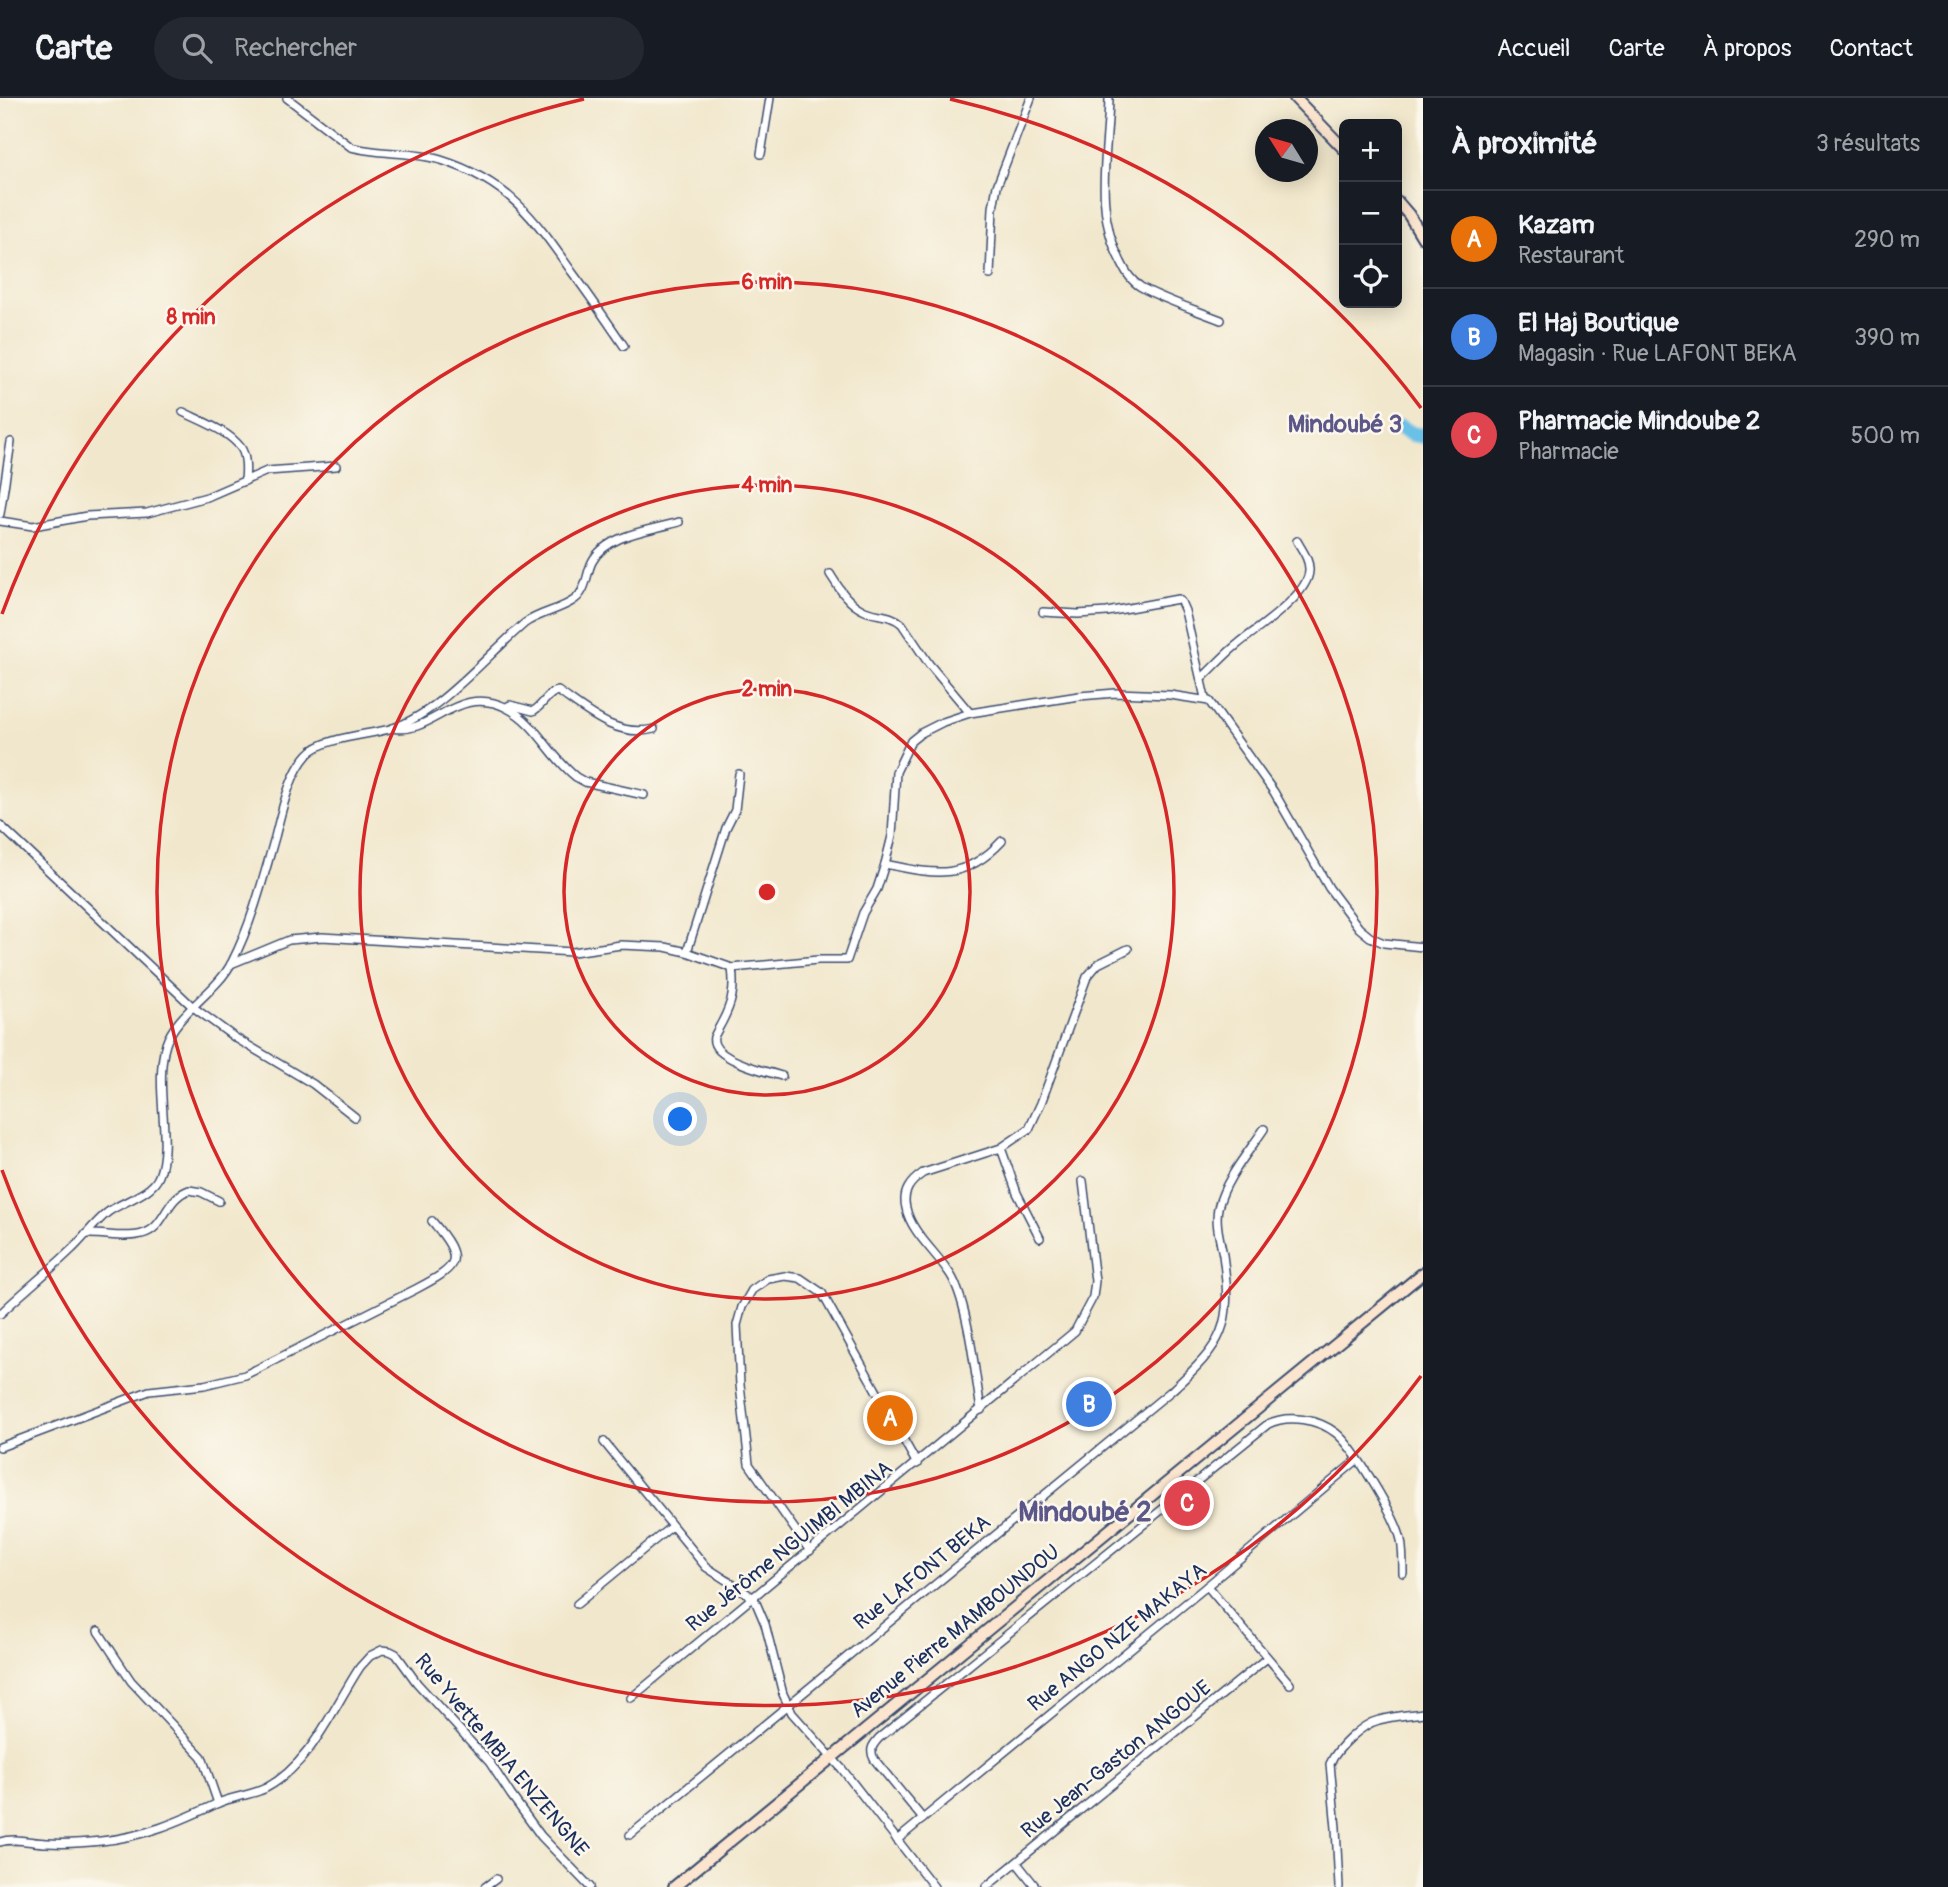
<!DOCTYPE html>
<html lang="fr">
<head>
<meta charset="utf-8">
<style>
	body { margin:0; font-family:Pangolin,sans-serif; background:#242831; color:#f1f3f6 }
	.controls { position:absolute; right:21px; top:21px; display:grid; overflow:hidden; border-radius:10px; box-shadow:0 4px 18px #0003 }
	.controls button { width:63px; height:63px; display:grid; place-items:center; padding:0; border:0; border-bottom:2px solid #363941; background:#171b24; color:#f1f3f6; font:35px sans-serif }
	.compass { position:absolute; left:1255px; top:21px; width:63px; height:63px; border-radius:50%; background:#171b24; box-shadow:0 4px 18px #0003; rotate:307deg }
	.you { position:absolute; left:681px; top:1022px; width:24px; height:24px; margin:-18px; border:5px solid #fff; border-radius:50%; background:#1a73e8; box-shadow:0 0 0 10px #1a73e833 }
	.badge { display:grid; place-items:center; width:46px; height:46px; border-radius:50%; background:#0f766e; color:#fff; font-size:23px; font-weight:700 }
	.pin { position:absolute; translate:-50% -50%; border:4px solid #fff; box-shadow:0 2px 7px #0006 }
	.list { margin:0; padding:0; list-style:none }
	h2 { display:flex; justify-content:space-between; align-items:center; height:91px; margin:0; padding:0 28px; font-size:30px }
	h2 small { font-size:23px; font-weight:400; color:#9ea1a6 }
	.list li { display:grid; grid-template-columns:46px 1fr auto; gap:21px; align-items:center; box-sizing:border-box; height:98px; padding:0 28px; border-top:2px solid #363941 }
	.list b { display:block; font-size:26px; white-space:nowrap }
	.list p { margin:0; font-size:23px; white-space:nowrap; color:#9ea1a6 }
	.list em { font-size:23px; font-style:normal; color:#9ea1a6 }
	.icon { flex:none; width:38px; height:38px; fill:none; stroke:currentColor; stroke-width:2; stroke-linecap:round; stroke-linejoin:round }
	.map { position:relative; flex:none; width:1423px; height:1789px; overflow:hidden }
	header { display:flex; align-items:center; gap:42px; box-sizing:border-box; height:98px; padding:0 35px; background:#171b24; border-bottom:2px solid #363941 }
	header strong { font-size:33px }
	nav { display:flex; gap:38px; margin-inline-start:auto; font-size:24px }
	.search { width:490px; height:63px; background:#242831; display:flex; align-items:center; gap:18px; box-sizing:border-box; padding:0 24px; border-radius:38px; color:#9ea1a6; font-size:26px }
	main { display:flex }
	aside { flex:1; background:#171b24 }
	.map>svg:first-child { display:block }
</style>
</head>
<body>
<header>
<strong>Carte</strong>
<div class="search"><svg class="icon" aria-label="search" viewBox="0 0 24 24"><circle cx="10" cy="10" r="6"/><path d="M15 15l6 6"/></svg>Rechercher</div>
<nav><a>Accueil</a><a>Carte</a><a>À propos</a><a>Contact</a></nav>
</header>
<main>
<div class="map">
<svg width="1423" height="1789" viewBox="0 0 1423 1789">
	<rect width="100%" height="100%" fill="#fbf7ec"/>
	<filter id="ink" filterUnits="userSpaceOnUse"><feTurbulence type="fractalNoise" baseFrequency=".0143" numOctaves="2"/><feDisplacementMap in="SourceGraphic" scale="14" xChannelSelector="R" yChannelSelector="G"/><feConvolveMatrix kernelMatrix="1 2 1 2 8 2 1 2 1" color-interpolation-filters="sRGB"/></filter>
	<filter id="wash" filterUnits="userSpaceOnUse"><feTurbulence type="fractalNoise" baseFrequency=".00686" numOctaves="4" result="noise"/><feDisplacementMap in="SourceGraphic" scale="28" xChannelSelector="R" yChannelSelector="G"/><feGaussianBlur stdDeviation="1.57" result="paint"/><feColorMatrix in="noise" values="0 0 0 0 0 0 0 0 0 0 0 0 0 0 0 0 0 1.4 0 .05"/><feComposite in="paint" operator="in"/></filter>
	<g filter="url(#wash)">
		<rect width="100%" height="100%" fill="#f1e7cc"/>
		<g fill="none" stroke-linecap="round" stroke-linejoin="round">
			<polyline stroke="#6ac0e7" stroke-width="16" points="1401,330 1412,336 1423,338"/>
		</g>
	</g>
	<g filter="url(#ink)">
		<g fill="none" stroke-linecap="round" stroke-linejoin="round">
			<defs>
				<g id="street">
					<path d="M 287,0 L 351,49 C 380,57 411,53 441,62 C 508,83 534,120 572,174 C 590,198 607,223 624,248"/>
					<path d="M 1109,0 C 1108,56 1093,112 1121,164 C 1126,174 1131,183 1141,189 C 1164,202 1196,212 1221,222"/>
					<polyline points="761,56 770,0"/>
					<polyline points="990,177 993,110 997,88 1031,0"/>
					<path d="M 183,314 C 201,323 229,333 241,350 C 247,359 246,373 245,383"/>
					<polyline points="0,416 11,344"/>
					<polyline points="0,423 33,428 87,418 147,415 207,399 267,373 336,368"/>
					<path d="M 830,476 C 839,490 848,506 865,513 C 877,518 891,516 902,526 L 929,566 L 970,615"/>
					<polyline points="1043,514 1078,516 1107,514 1178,501 1181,504 1185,513 1205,600"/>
					<path d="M 1202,580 C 1214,569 1225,556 1238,546 C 1256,531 1308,498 1309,473 C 1310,462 1302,452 1297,443"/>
					<path d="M 507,609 L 510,607 L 533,613 C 542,609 548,594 558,593 C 587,613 616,640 654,631"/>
					<path d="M 393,630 C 432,638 457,585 507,610 C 537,625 550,659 576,679 L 585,684 L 644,697"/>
					<polyline points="0,727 193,909 234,939 313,986 355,1019"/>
					<path d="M 885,766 C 934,776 964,784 1002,743"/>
					<polyline points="687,854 726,730 735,712 739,676"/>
					<polyline points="231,866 289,842 322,839 573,854 621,847 665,849 687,854 732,870 818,862 847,862 863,815 877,791 885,766 892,738 896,674 911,643 921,635 943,624 970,615 1079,598 1116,595 1170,597 1209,603 1274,694 1329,790 1359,830 1370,839 1384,845 1423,849"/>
					<path d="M 732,870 C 735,892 732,905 722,924 C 720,928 716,934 714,939 C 709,960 767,974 782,978"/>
					<polyline points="1001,1050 1017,1095 1040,1140"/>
					<path d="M 86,1136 C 104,1135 124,1141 142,1136 C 166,1130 164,1101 189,1092 L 201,1094 L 219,1103"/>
					<path d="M 0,1216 C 23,1194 48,1174 71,1152 C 84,1140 94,1125 108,1114 C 123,1103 152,1096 159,1078 C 173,1043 153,987 166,946 C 176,915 217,894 232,864 C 252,825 263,781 275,739 C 282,712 289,677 308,656 C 323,639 371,637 393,630 C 441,614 486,558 525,525 C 541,514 560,512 574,502 C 587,493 586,476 592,464 C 606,436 652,432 679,424"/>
					<path d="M 981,1312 C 975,1276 969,1212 953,1181 C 941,1158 911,1136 906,1110 C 902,1094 910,1084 923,1075 L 1001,1050 L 1029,1031 L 1041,1005 L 1087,879 L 1098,866 L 1128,851"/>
					<polyline points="604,1344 706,1469 754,1500 765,1526 783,1596 792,1615 842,1671 934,1789"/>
					<path d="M 0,1349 L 149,1293 L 204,1287 L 245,1277 L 416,1191 C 460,1168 465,1162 432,1123"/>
					<polyline points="810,1453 749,1366 740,1287 737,1227 742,1209 752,1192 768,1181 785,1178 800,1180 822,1195 917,1366"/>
					<polyline points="1207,1488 1290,1586"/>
					<polyline points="577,1506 672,1428"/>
					<polyline points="98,1533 131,1583 202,1659 218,1705"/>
					<polyline points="631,1600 1075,1233 1093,1199 1095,1183 1083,1083"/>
					<path d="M 923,1721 L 874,1661 C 869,1651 873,1647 879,1640 L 1268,1326 C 1288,1316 1318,1321 1336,1335 C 1354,1349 1396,1419 1401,1442 C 1403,1452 1403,1464 1403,1475"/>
					<path d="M 630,1737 L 1171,1293 C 1224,1245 1233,1229 1223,1157 C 1220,1142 1215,1125 1218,1110 C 1225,1081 1248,1055 1264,1031"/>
					<polyline points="897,1742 1207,1488 1357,1362"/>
					<path d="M 0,1744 C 15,1739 32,1745 47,1745 C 65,1746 83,1745 101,1743 C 143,1739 178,1724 216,1706 C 233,1698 250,1698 266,1690 C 311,1666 333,1610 360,1569 L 370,1558 L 382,1552 L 390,1553 L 396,1556 L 417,1585 L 490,1665 L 511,1697 L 541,1738 L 590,1789"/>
					<polyline points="1017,1765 1036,1789"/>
					<polyline points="485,1789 496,1781"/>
					<polyline points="986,1789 1267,1560"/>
					<path d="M 1339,1789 L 1336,1730 L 1330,1666 C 1337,1650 1362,1626 1379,1622 C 1393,1618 1409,1617 1423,1615"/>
				</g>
				<g id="secondary">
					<polyline points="1295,0 1344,51"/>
					<polyline points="1397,103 1409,117 1423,140"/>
					<polyline points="674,1789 1423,1175"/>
				</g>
			</defs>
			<use href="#street" stroke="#3b4b6e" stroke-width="10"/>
			<use href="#secondary" stroke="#3b4b6e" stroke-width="14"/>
			<use href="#street" stroke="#fff" stroke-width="7"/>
			<use href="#secondary" stroke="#fbe5cf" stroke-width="10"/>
		</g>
	</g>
	<g fill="none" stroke="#d62828" stroke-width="3.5">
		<circle cx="767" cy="794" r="203"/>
		<circle cx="767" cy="794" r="407"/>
		<circle cx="767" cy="794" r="610"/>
		<path d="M1421 1278A814 814 0 0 1 2 1072M2 516A814 814 0 0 1 584 1M950 1A814 814 0 0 1 1421 310"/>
	</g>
	<g text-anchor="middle" stroke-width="5" stroke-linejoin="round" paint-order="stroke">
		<g font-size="21" fill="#1b2f5e" stroke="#fbf7ec">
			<text transform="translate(789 1448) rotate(-39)" y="7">Rue Jérôme NGUIMBI MBINA</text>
			<text transform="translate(922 1474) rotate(-39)" y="7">Rue LAFONT BEKA</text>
			<text transform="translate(955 1533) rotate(-39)" y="7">Avenue Pierre MAMBOUNDOU</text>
			<text transform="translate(1117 1539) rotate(-39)" y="7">Rue ANGO NZE MAKAYA</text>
			<text transform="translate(502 1657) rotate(50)" y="7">Rue Yvette MBIA ENZENGNE</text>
			<text transform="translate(1116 1661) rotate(-39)" y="7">Rue Jean-Gaston ANGOUE</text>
		</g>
		<g font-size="24" font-weight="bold" fill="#5b5789" stroke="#fbf7ec">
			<text x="1345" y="334">Mindoubé 3</text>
		</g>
		<g font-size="28" font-weight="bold" fill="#5b5789" stroke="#fbf7ec">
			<text x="1085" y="1423">Mindoubé 2</text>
		</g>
	</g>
	<circle cx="767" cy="794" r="10" fill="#d62828" stroke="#fbf7ec" stroke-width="3.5"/>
	<g font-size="21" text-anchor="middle" font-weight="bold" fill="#d62828" stroke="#fbf7ec" stroke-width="5" stroke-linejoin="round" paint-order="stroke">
		<text x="767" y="191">6 min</text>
		<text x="191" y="226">8 min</text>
		<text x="767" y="394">4 min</text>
		<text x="767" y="598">2 min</text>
	</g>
</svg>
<div class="controls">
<button>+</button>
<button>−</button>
<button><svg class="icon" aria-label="locate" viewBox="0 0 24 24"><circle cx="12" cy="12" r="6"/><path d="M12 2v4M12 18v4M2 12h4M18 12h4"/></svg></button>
</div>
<svg class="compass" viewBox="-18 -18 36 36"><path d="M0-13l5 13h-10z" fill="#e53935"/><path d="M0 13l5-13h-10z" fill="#9ea1a6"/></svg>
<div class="you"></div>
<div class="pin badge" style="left:890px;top:1320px;background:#e8710a">A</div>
<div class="pin badge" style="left:1089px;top:1306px;background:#3f7fe0">B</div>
<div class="pin badge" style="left:1187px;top:1405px;background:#e0444e">C</div>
</div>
<aside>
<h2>À proximité<small>3 résultats</small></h2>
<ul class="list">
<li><span class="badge" style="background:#e8710a">A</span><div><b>Kazam</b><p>Restaurant</p></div><em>290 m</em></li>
<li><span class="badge" style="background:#3f7fe0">B</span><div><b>El Haj Boutique</b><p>Magasin · Rue LAFONT BEKA</p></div><em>390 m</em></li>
<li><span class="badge" style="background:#e0444e">C</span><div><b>Pharmacie Mindoube 2</b><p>Pharmacie</p></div><em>500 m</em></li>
</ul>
</aside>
</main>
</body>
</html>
